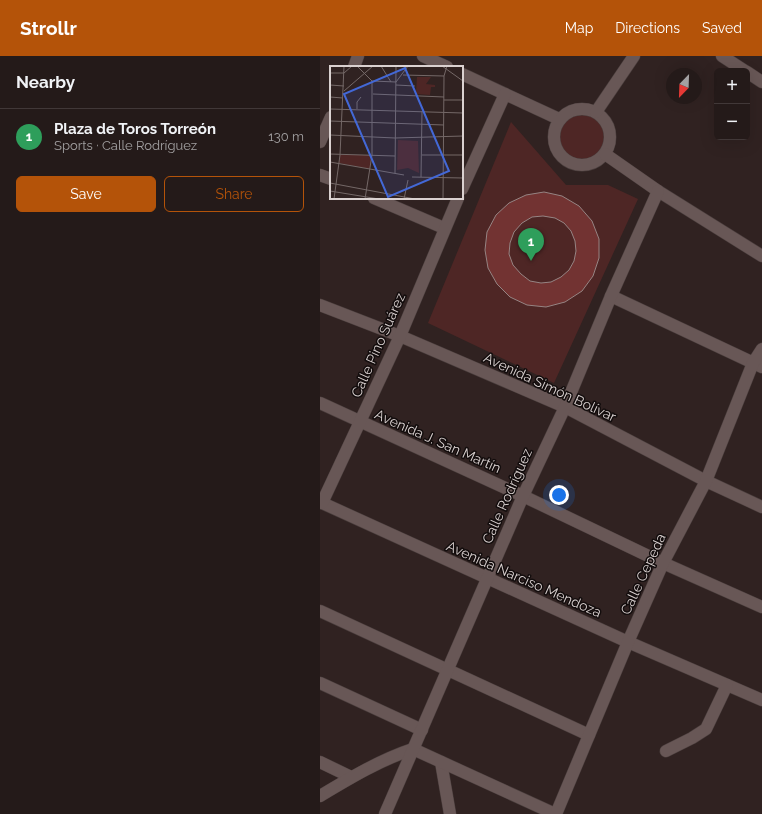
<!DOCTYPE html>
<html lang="en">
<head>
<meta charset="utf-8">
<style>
	body { margin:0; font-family:Raleway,sans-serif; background:#2c2322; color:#f1f3f6 }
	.controls { position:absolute; right:12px; top:12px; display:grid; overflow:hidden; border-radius:6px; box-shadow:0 4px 16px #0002 }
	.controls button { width:36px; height:36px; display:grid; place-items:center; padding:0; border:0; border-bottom:1px solid #413838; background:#241a19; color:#f1f3f6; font:20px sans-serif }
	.compass { position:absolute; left:346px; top:12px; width:36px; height:36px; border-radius:50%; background:#241a19; box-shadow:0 4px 16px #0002; rotate:203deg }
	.you { position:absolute; left:239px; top:439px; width:14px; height:14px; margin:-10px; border:3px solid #fff; border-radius:50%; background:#1a73e8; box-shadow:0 0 0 6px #1a73e833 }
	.badge { display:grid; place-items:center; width:26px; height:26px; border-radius:50%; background:#b45309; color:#fff; font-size:13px; font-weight:700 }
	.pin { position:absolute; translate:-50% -33px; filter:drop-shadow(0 1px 2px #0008) }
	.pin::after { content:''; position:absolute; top:21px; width:14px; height:12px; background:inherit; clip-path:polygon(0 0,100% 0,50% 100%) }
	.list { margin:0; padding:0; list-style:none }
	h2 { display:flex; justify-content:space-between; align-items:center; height:52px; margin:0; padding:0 16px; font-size:17px }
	h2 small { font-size:13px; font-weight:400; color:#a3a1a2 }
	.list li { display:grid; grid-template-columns:26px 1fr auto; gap:12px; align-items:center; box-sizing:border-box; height:56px; padding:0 16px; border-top:1px solid #413838 }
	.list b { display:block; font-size:15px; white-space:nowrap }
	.list p { margin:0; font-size:13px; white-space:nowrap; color:#a3a1a2 }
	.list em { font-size:13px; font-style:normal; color:#a3a1a2 }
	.actions { display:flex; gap:8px; padding:12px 16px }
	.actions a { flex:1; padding:9px 0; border:1px solid #b45309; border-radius:6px; text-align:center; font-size:14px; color:#b45309 }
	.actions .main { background:#b45309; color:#fff }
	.map { position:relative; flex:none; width:442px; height:758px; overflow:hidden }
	header { display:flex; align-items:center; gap:24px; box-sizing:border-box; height:56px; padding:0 20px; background:#b45309; color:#fff }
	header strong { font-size:19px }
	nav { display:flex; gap:22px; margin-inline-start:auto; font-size:14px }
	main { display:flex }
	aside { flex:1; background:#241a19 }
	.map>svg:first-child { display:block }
</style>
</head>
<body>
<header>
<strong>Strollr</strong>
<nav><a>Map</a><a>Directions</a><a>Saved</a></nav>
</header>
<main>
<aside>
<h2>Nearby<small></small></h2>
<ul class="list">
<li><span class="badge" style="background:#2e9e5b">1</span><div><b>Plaza de Toros Torreón</b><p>Sports · Calle Rodríguez</p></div><em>130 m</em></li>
</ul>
<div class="actions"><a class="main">Save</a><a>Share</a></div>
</aside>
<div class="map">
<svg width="442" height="758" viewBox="0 0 442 758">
	<rect width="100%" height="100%" fill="#302221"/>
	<g fill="#4e2625">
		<circle cx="263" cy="82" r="24"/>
		<polygon points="191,66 246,129 288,129 318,143 234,327 108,267"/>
	</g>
	<path fill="#723332" stroke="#968483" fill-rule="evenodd" d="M 224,136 L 242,140 L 259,150 L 272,165 L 279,183 L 279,202 L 273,220 L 262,235 L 245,246 L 226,251 L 207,249 L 190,241 L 177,228 L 168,212 L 165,194 L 167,176 L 176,159 L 189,147 L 206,139 ZM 223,160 L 235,162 L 244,167 L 251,175 L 255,185 L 256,195 L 254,205 L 249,214 L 241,221 L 231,226 L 221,227 L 210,225 L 201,218 L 193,209 L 189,198 L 190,187 L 194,176 L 202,167 L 212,161 Z"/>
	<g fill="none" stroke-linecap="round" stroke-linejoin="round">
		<defs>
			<g id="minor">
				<polyline points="103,0 127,11"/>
				<polyline points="402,0 425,15"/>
				<polyline points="34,11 38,0"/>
				<polyline points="427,16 442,26"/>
				<polyline points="142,18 239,63"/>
				<circle cx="262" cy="81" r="28"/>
				<polyline points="276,56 314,0"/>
				<polyline points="0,86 11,61"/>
				<polyline points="285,98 338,135 442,200"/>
				<polyline points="0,119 11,123"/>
				<polyline points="142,133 185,38"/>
				<polyline points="54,142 124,172"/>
				<polyline points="291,240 442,311"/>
				<polyline points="0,249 80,280 245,351 386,425 442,451"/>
				<polyline points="0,347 203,440 343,507 442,551"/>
				<polyline points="0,446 308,586 442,644"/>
				<polyline points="2,447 80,280 138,142"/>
				<polyline points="0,555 269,679"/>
				<polyline points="0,627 102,674"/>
				<polyline points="346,695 372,682 386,673 407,629"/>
				<polyline points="0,706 31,721"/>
				<polyline points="121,706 130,758"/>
				<path d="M 0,740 C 30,722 60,704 93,693 L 235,758"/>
				<polyline points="65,758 203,440 245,351 291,240 338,135"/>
				<polyline points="236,758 308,586 343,507 386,425 433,307 442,293"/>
			</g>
		</defs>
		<use href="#minor" stroke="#4a3e3d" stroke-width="13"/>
		<use href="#minor" stroke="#685756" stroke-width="12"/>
	</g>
	<g text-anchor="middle" stroke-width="3" stroke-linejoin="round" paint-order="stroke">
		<g font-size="14" fill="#dad1d0" stroke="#130d0d">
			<text transform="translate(58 289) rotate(-66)" y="5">Calle Pino Suárez</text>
			<text transform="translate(230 331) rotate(25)" y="5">Avenida Simón Bolívar</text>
			<text transform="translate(118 385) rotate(24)" y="5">Avenida J. San Martín</text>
			<text transform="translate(187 440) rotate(-66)" y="5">Calle Rodríguez</text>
			<text transform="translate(323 518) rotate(-65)" y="5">Calle Cepeda</text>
			<text transform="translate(204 523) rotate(24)" y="5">Avenida Narciso Mendoza</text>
		</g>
	</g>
	<g transform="translate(10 10)">
		<rect width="133" height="133" fill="#302221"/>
		<path d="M 87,11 L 101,11 L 96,18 L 105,19 L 105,21 L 101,21 L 100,29 L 86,28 ZM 68,74 L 88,75 L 89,107 L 78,102 L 67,104 ZM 10,89 L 42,89 L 40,103 L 9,97 Z" fill="#4e2625"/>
		<path fill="none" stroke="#746867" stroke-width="1" d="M 27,0 L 42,15 L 42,89 L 35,133M 51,0 L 61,16M 112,0 L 133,15M 0,7 L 14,7 L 22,0M 73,9 L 114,10M 42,15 L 66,16 L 78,0M 0,19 L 14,20M 66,19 L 85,20M 14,25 L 43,0M 43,28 L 114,31M 0,31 L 13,32M 114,34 L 133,34M 0,43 L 133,47M 27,43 L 27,36 L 31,31M 0,55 L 114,59M 0,69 L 65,72 L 133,70M 0,88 L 65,90M 92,89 L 133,89M 0,96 L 74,109M 65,107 L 66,0M 82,111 L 133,112M 91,111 L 92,45M 0,117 L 85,133M 0,125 L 49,133M 4,133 L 10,89 L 14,0M 74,133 L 78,114M 113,133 L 114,10 L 117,0"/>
		<path fill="#4368d6" fill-opacity="0.15" stroke="#4368d6" stroke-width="2" d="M 75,2 L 119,105 L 58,131 L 14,28 Z"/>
		<rect width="133" height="133" fill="none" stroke="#dad1d0" stroke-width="2"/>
	</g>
</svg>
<div class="controls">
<button>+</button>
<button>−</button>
</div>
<svg class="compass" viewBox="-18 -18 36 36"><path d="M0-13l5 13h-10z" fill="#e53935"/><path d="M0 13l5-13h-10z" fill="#a3a1a2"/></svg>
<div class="you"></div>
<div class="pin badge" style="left:211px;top:205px;background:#2e9e5b">1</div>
</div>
</main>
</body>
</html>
